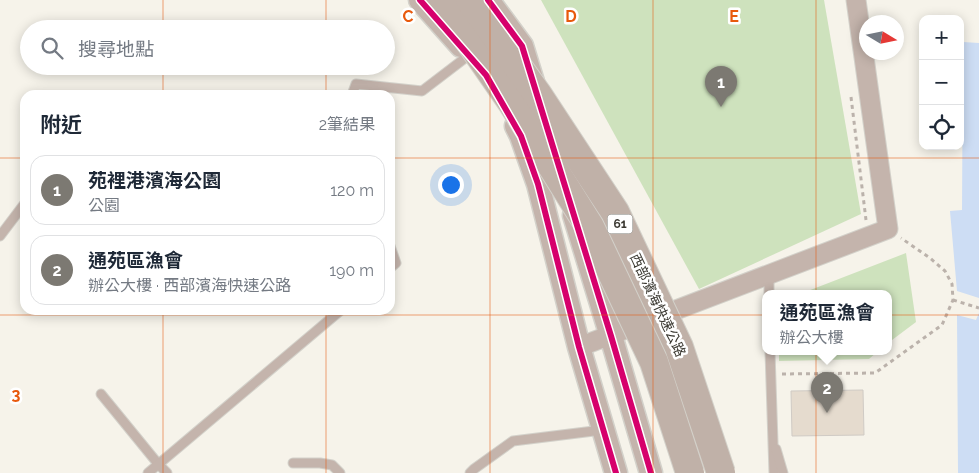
<!DOCTYPE html>
<html lang="zh-TW">
<head>
<meta charset="utf-8">
<style>
	body { margin:0; font-family:Raleway,"Noto Sans TC",sans-serif; background:#f2f2f3; color:#1f2937 }
	.controls { position:absolute; right:15px; top:15px; display:grid; overflow:hidden; border-radius:10px; box-shadow:0 2px 12px #0003 }
	.controls button { width:45px; height:45px; display:grid; place-items:center; padding:0; border:0; border-bottom:1px solid #e0e1e3; background:#fff; color:#1f2937; font:25px sans-serif }
	.compass { position:absolute; left:859px; top:15px; width:45px; height:45px; border-radius:50%; background:#fff; box-shadow:0 2px 12px #0003; rotate:100deg }
	.you { position:absolute; left:450px; top:184px; width:18px; height:18px; margin:-12px; border:4px solid #fff; border-radius:50%; background:#1a73e8; box-shadow:0 0 0 8px #1a73e833 }
	.badge { display:grid; place-items:center; width:32px; height:32px; border-radius:50%; background:#7c7972; color:#fff; font-size:16px; font-weight:700 }
	.pin { position:absolute; translate:-50% -41px; filter:drop-shadow(0 1px 2px #0008) }
	.pin::after { content:''; position:absolute; top:26px; width:18px; height:15px; background:inherit; clip-path:polygon(0 0,100% 0,50% 100%) }
	.popup { position:absolute; left:762px; top:290px; width:130px; height:65px; box-sizing:border-box; display:grid; place-content:center; border-radius:10px; background:#fff; filter:drop-shadow(0 1px 4px #0005); font-size:16px; white-space:nowrap; color:#747a83 }
	.popup b { font-size:19px; color:#1f2937 }
	.popup::after { content:''; position:absolute; left:50%; top:100%; margin-left:-10px; border:10px solid transparent; border-top-color:#fff }
	.list { margin:0; padding:0; list-style:none }
	h2 { display:flex; justify-content:space-between; align-items:center; height:65px; margin:0; padding:0 20px; font-size:21px }
	h2 small { font-size:16px; font-weight:400; color:#747a83 }
	.list li { display:grid; grid-template-columns:32px 1fr auto; gap:15px; align-items:center; box-sizing:border-box; height:70px; margin:0 10px 10px; padding:0 10px; border:1px solid #e0e1e3; border-radius:15px }
	.list b { display:block; font-size:19px; white-space:nowrap }
	.list p { margin:0; font-size:16px; white-space:nowrap; color:#747a83 }
	.list em { font-size:16px; font-style:normal; color:#747a83 }
	.icon { flex:none; width:28px; height:28px; fill:none; stroke:currentColor; stroke-width:2; stroke-linecap:round; stroke-linejoin:round }
	.map { position:relative; flex:none; width:979px; height:473px; overflow:hidden }
	.search { position:absolute; background:#fff; box-shadow:0 2px 12px #0003; left:20px; top:20px; width:375px; height:55px; display:flex; align-items:center; gap:12px; box-sizing:border-box; padding:0 18px; border-radius:28px; color:#747a83; font-size:19px }
	.panel { position:absolute; background:#fff; box-shadow:0 2px 12px #0003; left:20px; top:90px; width:375px; height:225px; border-radius:15px }
	.map>svg:first-child { display:block }
</style>
</head>
<body>
<div class="map">
<svg width="979" height="473" viewBox="0 0 979 473">
	<rect width="100%" height="100%" fill="#f6f3ea"/>
	<g fill="#cee2bd">
		<polygon points="541,0 824,0 861,214 699,289"/>
		<polygon points="906,253 916,322 888,343 888,294 800,294"/>
		<polygon points="779,352 877,352 869,359 779,361"/>
	</g>
	<g fill="#cdddf4">
		<polygon points="963,42 979,43 979,298 957,291 950,211 962,210"/>
		<polygon points="979,313 979,473 958,473 957,315 976,320"/>
	</g>
	<polygon fill="#e5dbce" stroke="#d0cbc5" points="863,390 864,435 792,436 791,391"/>
	<g fill="none" stroke-linecap="round" stroke-linejoin="round">
		<defs>
			<g id="service">
				<polyline points="352,95 356,84 422,91 473,52"/>
				<polyline points="0,236 25,203"/>
				<polyline points="390,246 396,263 390,268"/>
				<polyline points="769,275 769,294"/>
				<polyline points="770,352 774,473"/>
				<polyline points="101,394 159,465 167,473"/>
				<polyline points="776,449 783,473"/>
				<polyline points="293,463 320,463 332,465 340,473"/>
				<polyline points="148,473 341,310"/>
				<polyline points="470,473 474,469 513,441 602,430"/>
			</g>
			<polyline id="minor" points="579,347 888,229 856,0"/>
			<g id="tertiary">
				<polyline points="420,0 461,46"/>
				<polyline points="488,0 522,46 533,82"/>
				<polyline points="516,126 521,136 538,184 579,347 616,473"/>
				<polyline points="574,215 611,336 651,473"/>
			</g>
		</defs>
		<use href="#service" stroke="#d3d1ca" stroke-width="11"/>
		<use href="#minor" stroke="#d3d1ca" stroke-width="21"/>
		<use href="#tertiary" stroke="#d3d1ca" stroke-width="25"/>
		<g stroke="#bbb2ab" stroke-width="3" stroke-dasharray="4 4" stroke-linecap="butt">
			<polyline points="851,97 866,220"/>
			<polyline points="953,300 979,308"/>
			<polyline points="782,374 875,373 942,325 953,300 952,284 945,271 930,258 901,238"/>
		</g>
		<use href="#service" stroke="#c4b4ac" stroke-width="9"/>
		<use href="#minor" stroke="#c4b4ac" stroke-width="19"/>
		<use href="#tertiary" stroke="#c4b4ac" stroke-width="22"/>
		<defs>
			<g id="trunk-bridge">
				<polyline points="441,0 513,104 590,227 654,362 690,473"/>
				<polyline points="470,0 538,95 615,212 679,347 721,473"/>
			</g>
		</defs>
		<use href="#trunk-bridge" stroke="#d3d1ca" stroke-width="30" stroke-linecap="butt"/>
		<use href="#trunk-bridge" stroke="#c0b1a8" stroke-width="28"/>
		<defs>
			<g id="cycleway">
				<polyline points="420,0 486,75 521,136 538,184 579,347 616,473"/>
				<polyline points="488,0 522,46 611,336 651,473"/>
			</g>
		</defs>
		<use href="#cycleway" stroke="#fff" stroke-width="9"/>
		<use href="#cycleway" stroke="#d6006c" stroke-width="6"/>
	</g>
	<path fill="none" stroke="#e8590c" stroke-width="1" stroke-opacity="0.55" d="M 163,0 L 163,29M 326,0 L 326,29M 490,0 L 490,473M 653,0 L 653,473M 816,0 L 816,473M 163,66 L 163,95M 326,66 L 326,95M 0,158 L 25,158M 390,158 L 979,158M 163,310 L 163,473M 326,310 L 326,473M 0,315 L 979,315"/>
	<g text-anchor="middle" stroke-width="5" stroke-linejoin="round" paint-order="stroke">
		<rect fill="#fff" stroke="#75746f" stroke-width="1" x="607.5" y="214.5" width="25" height="19" rx="4"/>
		<g font-size="12" font-weight="bold" fill="#3a3831">
			<text x="620" y="228">61</text>
		</g>
		<g font-size="14" fill="#3a3831" stroke="#fff">
			<text transform="translate(658 305) rotate(65)" y="5">西部濱海快速公路</text>
		</g>
	</g>
	<g font-size="16" text-anchor="middle" font-weight="bold" fill="#e8590c" stroke="#fff" stroke-width="5" stroke-linejoin="round" paint-order="stroke">
		<text x="408" y="22">C</text>
		<text x="571" y="22">D</text>
		<text x="734" y="22">E</text>
		<text x="16" y="400">3</text>
	</g>
</svg>
<div class="controls">
<button>+</button>
<button>−</button>
<button><svg class="icon" aria-label="locate" viewBox="0 0 24 24"><circle cx="12" cy="12" r="6"/><path d="M12 2v4M12 18v4M2 12h4M18 12h4"/></svg></button>
</div>
<svg class="compass" viewBox="-18 -18 36 36"><path d="M0-13l5 13h-10z" fill="#e53935"/><path d="M0 13l5-13h-10z" fill="#747a83"/></svg>
<div class="you"></div>
<div class="pin badge" style="left:721px;top:107px">1</div>
<div class="pin badge" style="left:827px;top:413px">2</div>
<div class="popup"><b>通苑區漁會</b>辦公大樓</div>
<div class="search"><svg class="icon" aria-label="search" viewBox="0 0 24 24"><circle cx="10" cy="10" r="6"/><path d="M15 15l6 6"/></svg>搜尋地點</div>
<section class="panel">
<h2>附近<small>2筆結果</small></h2>
<ul class="list">
<li><span class="badge">1</span><div><b>苑裡港濱海公園</b><p>公園</p></div><em>120 m</em></li>
<li><span class="badge">2</span><div><b>通苑區漁會</b><p>辦公大樓 · 西部濱海快速公路</p></div><em>190 m</em></li>
</ul>
</section>
</div>
</body>
</html>
